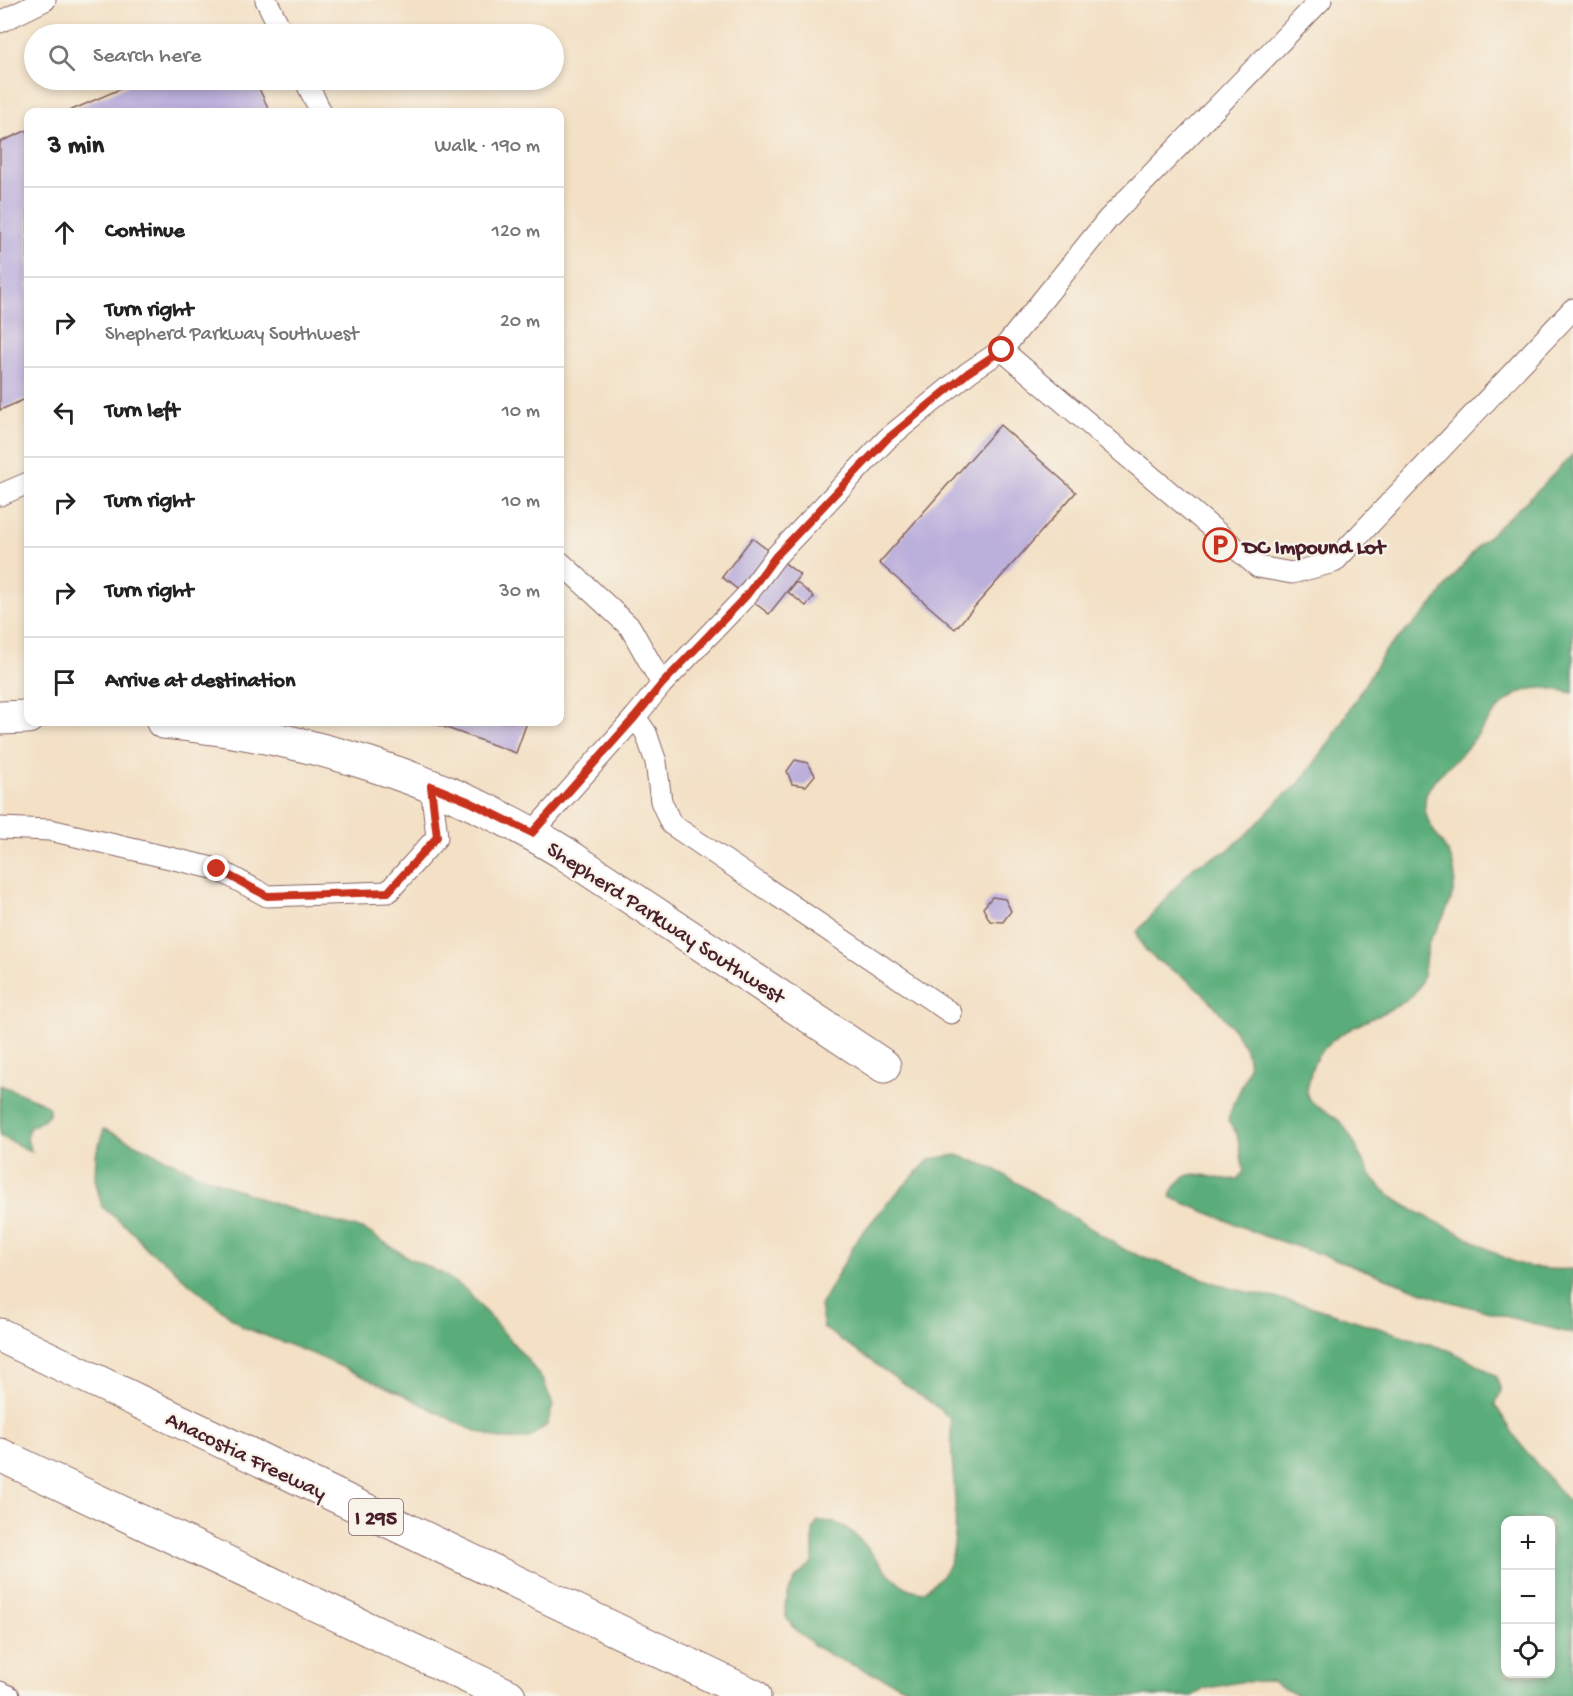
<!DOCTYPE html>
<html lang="en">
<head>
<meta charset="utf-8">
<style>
	body { margin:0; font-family:"Gochi Hand",sans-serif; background:#f6f6f6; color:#222 }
	.controls { position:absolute; right:18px; bottom:18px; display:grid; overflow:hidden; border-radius:12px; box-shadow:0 3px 9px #0003 }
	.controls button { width:54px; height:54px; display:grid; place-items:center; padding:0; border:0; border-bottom:2px solid #e0e0e0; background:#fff; color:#222; font:30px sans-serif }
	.stop { position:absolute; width:18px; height:18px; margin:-14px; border:4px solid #c8321e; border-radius:50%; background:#fff }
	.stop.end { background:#c8321e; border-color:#fff; box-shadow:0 2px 6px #0008 }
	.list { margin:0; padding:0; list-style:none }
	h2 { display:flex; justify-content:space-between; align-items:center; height:78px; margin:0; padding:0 24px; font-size:26px }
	h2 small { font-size:20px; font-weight:400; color:#767676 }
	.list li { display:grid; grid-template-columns:39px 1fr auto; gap:18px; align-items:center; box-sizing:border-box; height:90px; padding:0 24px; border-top:2px solid #e0e0e0 }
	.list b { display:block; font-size:22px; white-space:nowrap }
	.list p { margin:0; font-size:20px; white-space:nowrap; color:#767676 }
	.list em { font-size:20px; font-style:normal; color:#767676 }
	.icon { flex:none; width:33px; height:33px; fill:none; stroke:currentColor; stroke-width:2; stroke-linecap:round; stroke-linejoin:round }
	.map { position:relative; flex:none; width:1573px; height:1696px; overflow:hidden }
	.search { position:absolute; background:#fff; box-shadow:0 3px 9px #0003; left:24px; top:24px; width:540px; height:66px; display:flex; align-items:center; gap:15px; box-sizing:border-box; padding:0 21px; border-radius:33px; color:#767676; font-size:22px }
	.panel { position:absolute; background:#fff; box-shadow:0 3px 9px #0003; left:24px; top:108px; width:540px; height:618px; border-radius:12px }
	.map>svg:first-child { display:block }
</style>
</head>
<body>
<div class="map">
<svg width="1573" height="1696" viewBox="0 0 1573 1696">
	<rect width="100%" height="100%" fill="#f7f3e8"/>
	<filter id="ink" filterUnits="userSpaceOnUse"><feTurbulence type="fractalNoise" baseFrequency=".0167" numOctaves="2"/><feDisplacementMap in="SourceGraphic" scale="12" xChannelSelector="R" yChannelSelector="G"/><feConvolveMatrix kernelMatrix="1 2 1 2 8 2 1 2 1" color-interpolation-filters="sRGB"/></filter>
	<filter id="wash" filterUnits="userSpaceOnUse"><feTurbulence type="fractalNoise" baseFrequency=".008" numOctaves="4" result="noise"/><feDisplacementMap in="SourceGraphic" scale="24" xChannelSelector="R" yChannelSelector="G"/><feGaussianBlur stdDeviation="1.35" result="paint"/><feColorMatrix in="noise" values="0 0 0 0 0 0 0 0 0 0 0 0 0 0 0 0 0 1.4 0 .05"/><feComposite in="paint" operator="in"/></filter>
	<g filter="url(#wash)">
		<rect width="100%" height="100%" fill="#f3e0c5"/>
		<g fill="#5aad7a" stroke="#526652" stroke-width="1.5" fill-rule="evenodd">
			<path d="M 1573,454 L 1573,693 C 1556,689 1541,685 1524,691 C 1497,701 1483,731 1464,751 C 1453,764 1435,775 1428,791 C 1426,794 1425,801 1425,804 C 1424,826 1445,842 1452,861 C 1460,884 1450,905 1439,925 C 1435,931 1430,938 1428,945 C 1424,959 1426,976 1418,988 C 1411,999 1400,1005 1389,1010 C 1358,1026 1317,1038 1310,1076 C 1310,1081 1306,1089 1307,1094 C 1309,1105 1333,1113 1341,1123 C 1356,1139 1361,1164 1375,1181 C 1397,1207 1434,1219 1463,1235 C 1482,1245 1499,1257 1519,1264 C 1537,1270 1555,1270 1573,1269 L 1573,1334 L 1444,1300 L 1338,1260 L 1264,1236 L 1170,1197 C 1188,1156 1209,1184 1238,1179 L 1244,1171 L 1237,1134 L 1228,1120 C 1232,1102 1245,1085 1248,1068 C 1253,1044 1208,997 1190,982 C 1171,967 1142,958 1137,932 L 1194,866 L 1227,851 L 1249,832 L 1283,796 L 1298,785 L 1329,743 L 1385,651 L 1428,610 L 1478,546 L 1537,491 Z"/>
			<path d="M 0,1085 L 41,1102 L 49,1108 L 49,1114 L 42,1121 L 29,1128 C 26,1138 27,1143 32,1152 L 0,1136 Z"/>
			<polygon points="104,1129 198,1174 274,1204 318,1218 365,1230 407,1257 443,1274 465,1289 527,1359 544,1382 553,1405 547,1425 527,1439 500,1439 468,1428 404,1395 313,1354 243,1327 184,1279 169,1264 148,1250 132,1231 102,1207 95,1179 96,1155"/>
			<path d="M 957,1155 L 993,1168 L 1127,1251 L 1229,1288 L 1303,1304 L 1448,1350 L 1475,1363 L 1496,1376 L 1501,1391 L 1495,1405 L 1520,1444 L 1573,1507 L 1573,1696 L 1298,1696 L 1271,1681 L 1239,1682 L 1204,1689 L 1192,1696 L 929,1696 L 909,1689 L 832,1656 L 815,1646 L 792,1626 L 786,1617 L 785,1605 L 789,1591 L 796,1578 L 813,1562 L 813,1529 L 818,1521 C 863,1518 874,1572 908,1588 C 912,1590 917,1591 922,1592 C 932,1585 942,1578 948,1566 C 964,1535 949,1458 951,1420 L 941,1410 L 824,1328 L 820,1306 L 858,1238 L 890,1200 L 930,1159 ZM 1550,1520 L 1550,1674 L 1506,1674 L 1506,1520 Z"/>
		</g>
		<g id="blocks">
			<g fill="#bbafdb">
				<polygon points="141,80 255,80 270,112 67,112"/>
				<polygon points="28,130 28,398 0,410 0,142"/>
				<polygon points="1000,425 1076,492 955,629 879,563"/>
				<polygon points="752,538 800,575 769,614 722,577"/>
				<polygon points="796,582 814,597 806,606 788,592"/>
				<polygon points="430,722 527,722 516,753"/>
				<polygon points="795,760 808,763 815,775 806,786 792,784 787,771"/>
				<polygon points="992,897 1005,899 1011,911 1003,922 990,921 983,908"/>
			</g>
		</g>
	</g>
	<g filter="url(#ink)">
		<use href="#blocks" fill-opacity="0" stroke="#856361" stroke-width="1.5"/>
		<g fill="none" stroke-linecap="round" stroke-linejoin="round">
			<defs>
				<g id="service">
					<polyline points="266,0 283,34"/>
					<polyline points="0,22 45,0"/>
					<polyline points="305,80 321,112"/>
					<polyline points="1002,350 1108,219 1321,0"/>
					<polyline points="0,495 28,483"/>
					<polyline points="560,562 630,627 662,684"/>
					<polyline points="635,717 646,733 656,762 661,801 671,824 951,1013"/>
					<polyline points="0,828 50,830 217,869 267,896 388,892 437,837 431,785"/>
					<polyline points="532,833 635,717 662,684 746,596 776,556 887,439 969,372 1002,350 1258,567 1292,573 1334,562 1573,309"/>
					<polyline points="0,1692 9,1696"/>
				</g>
				<g id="minor">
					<polyline points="0,718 28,717"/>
					<path d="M 163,722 C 303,735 442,778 561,851 L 884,1066"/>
				</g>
				<g id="motorway">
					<polyline points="0,1335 754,1696"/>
					<polyline points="0,1455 509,1696"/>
				</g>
			</defs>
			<use href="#service" stroke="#856361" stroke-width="23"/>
			<use href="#minor" stroke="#856361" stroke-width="35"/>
			<use href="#motorway" stroke="#856361" stroke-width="35"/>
			<use href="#service" stroke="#fff" stroke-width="21"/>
			<use href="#minor" stroke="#fff" stroke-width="33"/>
			<use href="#motorway" stroke="#fff" stroke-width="33"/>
		</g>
	</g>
	<g fill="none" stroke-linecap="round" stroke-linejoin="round" filter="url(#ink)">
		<polyline stroke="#c8321e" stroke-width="8" points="217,869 267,896 388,892 437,837 431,786 470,802 532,833 635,717 662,684 746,596 776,556 887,439 969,372 1002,350"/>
	</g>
	<defs>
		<symbol id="parking-ring" viewBox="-11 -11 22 22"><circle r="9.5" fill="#f7f3e8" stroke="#c8321e" stroke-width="1.5"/><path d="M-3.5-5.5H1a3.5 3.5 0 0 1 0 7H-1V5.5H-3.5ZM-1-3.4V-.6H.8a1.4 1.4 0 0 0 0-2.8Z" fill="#c8321e"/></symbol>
	</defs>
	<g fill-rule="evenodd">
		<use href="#parking-ring" x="1201" y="526" width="38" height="38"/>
	</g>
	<g text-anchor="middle" stroke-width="4.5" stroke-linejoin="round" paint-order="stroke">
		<rect fill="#f7f3e8" stroke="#7e5f64" stroke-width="1.5" x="349" y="1499" width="54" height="36" rx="4.5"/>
		<g font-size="21" font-weight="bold" fill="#4a1f2b">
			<text x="376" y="1524">I 295</text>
		</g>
		<g font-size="22" font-weight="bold" fill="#4a1f2b" stroke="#f7f3e8" text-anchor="start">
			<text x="1243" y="553">DC Impound Lot</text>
		</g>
		<g font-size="22" fill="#4a1f2b" stroke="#f7f3e8">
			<text transform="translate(667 921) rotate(33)" y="8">Shepherd Parkway Southwest</text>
			<text transform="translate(247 1454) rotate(26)" y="8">Anacostia Freeway</text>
		</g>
	</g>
</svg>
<div class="controls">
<button>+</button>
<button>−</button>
<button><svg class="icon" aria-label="locate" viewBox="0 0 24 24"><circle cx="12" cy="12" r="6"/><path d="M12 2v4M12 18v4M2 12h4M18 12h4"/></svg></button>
</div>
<div class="stop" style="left:1002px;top:350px"></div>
<div class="stop end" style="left:217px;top:869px"></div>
<div class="search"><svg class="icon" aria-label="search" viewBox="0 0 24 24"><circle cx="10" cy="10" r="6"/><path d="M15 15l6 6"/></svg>Search here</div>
<section class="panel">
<h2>3 min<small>Walk · 190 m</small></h2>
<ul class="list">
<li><svg class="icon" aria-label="ahead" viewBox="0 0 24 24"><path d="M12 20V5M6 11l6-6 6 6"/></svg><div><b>Continue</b></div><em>120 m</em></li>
<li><svg class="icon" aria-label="right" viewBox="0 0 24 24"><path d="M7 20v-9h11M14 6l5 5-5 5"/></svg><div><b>Turn right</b><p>Shepherd Parkway Southwest</p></div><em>20 m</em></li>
<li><svg class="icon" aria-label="left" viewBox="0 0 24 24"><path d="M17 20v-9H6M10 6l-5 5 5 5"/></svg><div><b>Turn left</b></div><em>10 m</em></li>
<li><svg class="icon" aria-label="right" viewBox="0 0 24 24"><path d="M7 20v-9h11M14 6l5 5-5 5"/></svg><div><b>Turn right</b></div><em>10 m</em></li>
<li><svg class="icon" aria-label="right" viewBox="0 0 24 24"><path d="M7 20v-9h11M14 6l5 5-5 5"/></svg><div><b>Turn right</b></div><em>30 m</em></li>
<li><svg class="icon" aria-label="arrive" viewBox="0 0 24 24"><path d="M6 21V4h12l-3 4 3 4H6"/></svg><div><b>Arrive at destination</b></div></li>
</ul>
</section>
</div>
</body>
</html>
